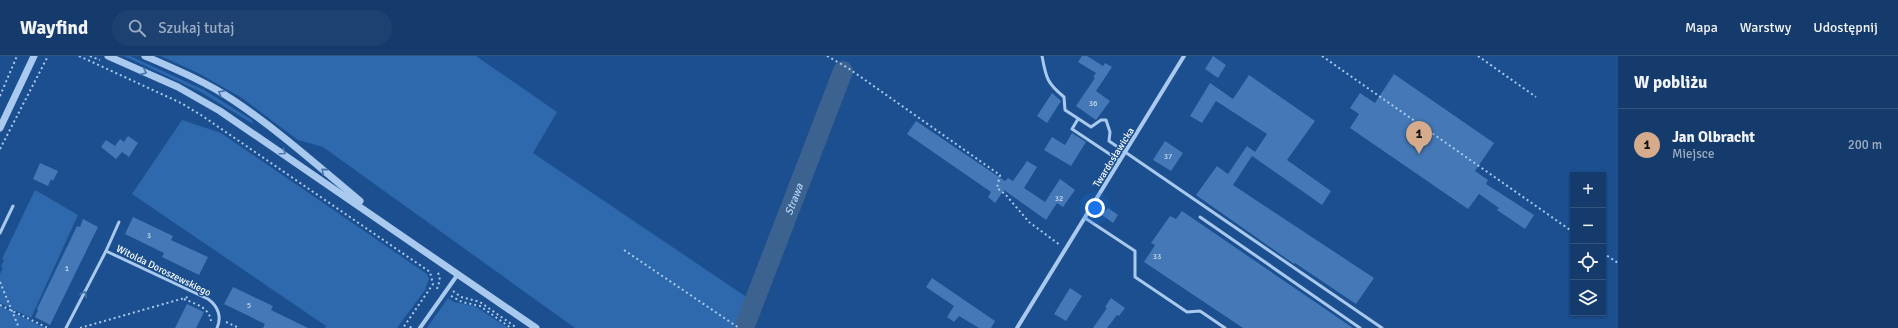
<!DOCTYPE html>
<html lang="pl">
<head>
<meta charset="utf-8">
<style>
	body { margin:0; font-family:Signika,sans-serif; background:#1d4271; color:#f1f3f6 }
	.controls { position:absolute; right:12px; bottom:12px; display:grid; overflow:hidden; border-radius:0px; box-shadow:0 1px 3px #0004 }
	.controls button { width:36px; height:36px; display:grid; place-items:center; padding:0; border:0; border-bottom:1px solid #33557e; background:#143b6b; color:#f1f3f6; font:20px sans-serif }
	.you { position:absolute; left:1095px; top:152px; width:14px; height:14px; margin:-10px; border:3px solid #fff; border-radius:50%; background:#1a73e8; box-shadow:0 0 0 6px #1a73e833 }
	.badge { display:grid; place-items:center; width:26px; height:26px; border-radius:50%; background:#d6ab8b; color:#111; font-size:13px; font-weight:700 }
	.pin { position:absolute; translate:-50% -33px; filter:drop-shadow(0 1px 2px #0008) }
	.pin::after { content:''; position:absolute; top:21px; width:14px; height:12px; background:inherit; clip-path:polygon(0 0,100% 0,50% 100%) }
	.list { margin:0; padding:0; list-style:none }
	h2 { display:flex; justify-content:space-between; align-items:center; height:52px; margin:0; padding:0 16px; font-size:17px }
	h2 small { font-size:13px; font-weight:400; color:#9dadc1 }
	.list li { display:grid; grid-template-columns:26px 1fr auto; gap:12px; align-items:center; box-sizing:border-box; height:72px; padding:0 16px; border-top:1px solid #33557e }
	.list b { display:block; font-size:15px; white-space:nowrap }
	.list p { margin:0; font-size:13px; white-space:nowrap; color:#9dadc1 }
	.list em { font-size:13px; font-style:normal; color:#9dadc1 }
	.icon { flex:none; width:22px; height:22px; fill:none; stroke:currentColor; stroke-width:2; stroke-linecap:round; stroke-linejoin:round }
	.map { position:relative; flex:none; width:1618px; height:272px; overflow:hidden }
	header { display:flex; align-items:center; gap:24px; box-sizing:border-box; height:56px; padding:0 20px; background:#143b6b; border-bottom:1px solid #33557e }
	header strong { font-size:19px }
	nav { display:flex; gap:22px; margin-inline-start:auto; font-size:14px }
	.search { width:280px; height:36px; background:#1d4271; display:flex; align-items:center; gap:10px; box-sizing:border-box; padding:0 14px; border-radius:22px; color:#9dadc1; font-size:15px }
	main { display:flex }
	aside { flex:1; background:#143b6b }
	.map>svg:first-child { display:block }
</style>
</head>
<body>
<header>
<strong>Wayfind</strong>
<div class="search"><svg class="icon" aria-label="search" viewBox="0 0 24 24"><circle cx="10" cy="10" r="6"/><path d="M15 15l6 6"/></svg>Szukaj tutaj</div>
<nav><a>Mapa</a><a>Warstwy</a><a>Udostępnij</a></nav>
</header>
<main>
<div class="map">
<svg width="1618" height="272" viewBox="0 0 1618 272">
	<rect width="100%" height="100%" fill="#1b4f8f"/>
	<g fill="#2e69ad">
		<polygon points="124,0 130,0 204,34 252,64 253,68 201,36"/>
		<polygon points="161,0 476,0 557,56 533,97 748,242 737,272 575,272 323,91 298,84 242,42 200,18"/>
		<polygon points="182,64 221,77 427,218 429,223 425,234 397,272 325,272 326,270 132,138"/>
		<polygon points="35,134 78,159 31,262 0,247 0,218 3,212 1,211 4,204 2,203"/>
		<polygon points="448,242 454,246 475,250 508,272 427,272"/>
		<polygon points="0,250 45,272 0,272"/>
	</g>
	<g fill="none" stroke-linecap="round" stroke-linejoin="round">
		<path stroke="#3c6290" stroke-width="20" id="s1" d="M 744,272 L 843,15"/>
	</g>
	<g fill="#4478b7">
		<polygon points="1082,0 1087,0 1103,10 1105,7 1112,11 1096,35 1110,45 1096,64 1076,50 1095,22 1093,21 1096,17 1078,6"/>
		<polygon points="1213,0 1226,9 1218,22 1205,13"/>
		<polygon points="1394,18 1494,87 1475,115 1488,124 1486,128 1534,159 1525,173 1497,154 1499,152 1479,138 1468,153 1350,72 1359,58 1350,52 1360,37 1375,47"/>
		<polygon points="1249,19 1315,65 1287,104 1331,135 1322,149 1252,100 1233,129 1374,222 1356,248 1295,207 1294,208 1196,139 1217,110 1228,118 1247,90 1255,96 1267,78 1216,45 1202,67 1190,60 1210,27 1233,43"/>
		<polygon points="1052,37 1061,45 1047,67 1037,60"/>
		<polygon points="916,65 1005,125 1008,122 1013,125 1027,105 1037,111 1024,132 1045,146 1060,123 1075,134 1063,151 1057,147 1046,164 1004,134 995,147 988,141 991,136 907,78"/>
		<polygon points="1072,77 1086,86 1071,110 1044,94 1052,81 1065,89"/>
		<polygon points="128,80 138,87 129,101 122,96 116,103 101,91 106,84 115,90 120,83 124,86"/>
		<polygon points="1165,85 1183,97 1171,115 1153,104"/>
		<polygon points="40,107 58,115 53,125 51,123 48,130 33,123"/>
		<polygon points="1108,152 1118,159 1113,167 1102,159"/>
		<polygon points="1182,155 1318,248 1353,272 1243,272 1144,206 1155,189 1151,187 1170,160 1176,163"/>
		<polygon points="133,161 173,180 171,184 208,201 199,219 162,201 164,197 125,178"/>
		<polygon points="83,163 98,171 50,269 35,261 38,254 37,253 77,170 80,171"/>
		<polygon points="932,222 995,265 991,272 979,272 959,260 954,266 947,261 954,250 926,231"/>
		<polygon points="233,231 273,250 271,254 308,272 263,272 265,268 224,248"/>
		<polygon points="1070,232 1082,240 1066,265 1054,258"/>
		<polygon points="1111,242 1125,252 1119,260 1117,259 1107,272 1093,272 1107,252 1105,251"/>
		<polygon points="187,248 204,256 196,272 175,272"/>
	</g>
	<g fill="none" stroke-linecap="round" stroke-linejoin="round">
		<g stroke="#a9c9ee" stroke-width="2" stroke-dasharray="2 3" stroke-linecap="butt">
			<polyline points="79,0 181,47 201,59 430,216 433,228 403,272"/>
			<polyline points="90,0 100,4"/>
			<polyline points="827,0 848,12 1000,119 997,132 1005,138 1029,166 1060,189"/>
			<polyline points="1322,0 1573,176"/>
			<polyline points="1478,0 1536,41"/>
			<polyline points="0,40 17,0"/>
			<polyline points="0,93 48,0"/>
			<polyline points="624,194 739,272"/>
			<polyline points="1603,197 1618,207"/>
			<polyline points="0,226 19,272"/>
			<polyline points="437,233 440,224 438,216"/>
			<polyline points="453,235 461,241 480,246 517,272"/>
			<polyline points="451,240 462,246 480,250 511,272"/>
			<path d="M 184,243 C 195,248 209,251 211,265"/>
			<polyline points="0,249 48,272"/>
			<polyline points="226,266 239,272"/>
			<polyline points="80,272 188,241"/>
			<polyline points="410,272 413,268"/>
		</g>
		<g stroke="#a9c9ee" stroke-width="3">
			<path d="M 1042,0 C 1046,22 1047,27 1064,41 L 1065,54 L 1091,71 L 1101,64 L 1106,64 L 1110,76 L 1109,85 L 1382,272"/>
			<polyline points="1078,63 1072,73 1120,105"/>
			<polyline points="1200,161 1360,272"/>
			<polyline points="1085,162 1135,195 1135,221 1187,256 1200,255 1225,272"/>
			<polyline points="0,177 13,150"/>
			<polyline points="106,195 119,166"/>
			<path d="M 66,272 L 106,195 L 208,243 C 218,250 222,261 217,272"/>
		</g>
		<g stroke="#a9c9ee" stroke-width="4">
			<polyline points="420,272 458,218"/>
			<polyline points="1017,272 1184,0"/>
		</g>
		<g stroke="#a9c9ee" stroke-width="7">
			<polyline points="108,0 178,31 220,55 536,272"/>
			<path d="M 145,0 C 175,13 206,26 233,44 C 278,74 319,111 360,145"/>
			<polyline points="0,72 34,0"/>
		</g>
	</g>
	<defs><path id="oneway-chevron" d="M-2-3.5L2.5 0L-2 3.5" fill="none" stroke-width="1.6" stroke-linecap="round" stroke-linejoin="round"/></defs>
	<g stroke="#4674ac">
		<use href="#oneway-chevron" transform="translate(144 16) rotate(24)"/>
		<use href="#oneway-chevron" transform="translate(221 37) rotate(-151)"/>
		<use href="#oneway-chevron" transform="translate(283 96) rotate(35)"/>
		<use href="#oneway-chevron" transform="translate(324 115) rotate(-140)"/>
		<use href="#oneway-chevron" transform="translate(84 238) rotate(-64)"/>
	</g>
	<g text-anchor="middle" stroke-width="3" stroke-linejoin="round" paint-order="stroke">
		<g font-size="8" fill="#d0dded">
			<text x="1093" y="50">36</text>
			<text x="1168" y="103">37</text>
			<text x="1059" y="145">32</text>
			<text x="149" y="182">3</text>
			<text x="1157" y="203">33</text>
			<text x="67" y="215">1</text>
			<text x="249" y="252">5</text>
		</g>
		<g font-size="10" fill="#fff" stroke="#1b4f8f">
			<text transform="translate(1113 101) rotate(-58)" y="4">Twardosławicka</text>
			<text transform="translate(164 214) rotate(26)" y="4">Witolda Doroszewskiego</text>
		</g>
		<g font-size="11" font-style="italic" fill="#b5d3f5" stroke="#1b4f8f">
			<text dy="4" stroke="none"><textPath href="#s1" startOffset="138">Strawa</textPath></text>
		</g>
	</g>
</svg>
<div class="controls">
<button>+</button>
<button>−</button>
<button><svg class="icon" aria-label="locate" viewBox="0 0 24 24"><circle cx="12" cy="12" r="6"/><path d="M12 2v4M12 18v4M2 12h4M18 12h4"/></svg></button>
<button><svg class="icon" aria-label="layers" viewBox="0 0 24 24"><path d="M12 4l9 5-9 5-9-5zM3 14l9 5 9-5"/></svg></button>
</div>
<div class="you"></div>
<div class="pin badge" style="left:1419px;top:98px">1</div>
</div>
<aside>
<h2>W pobliżu<small></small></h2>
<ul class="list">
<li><span class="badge">1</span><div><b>Jan Olbracht</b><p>Miejsce</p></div><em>200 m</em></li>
</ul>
</aside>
</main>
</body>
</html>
